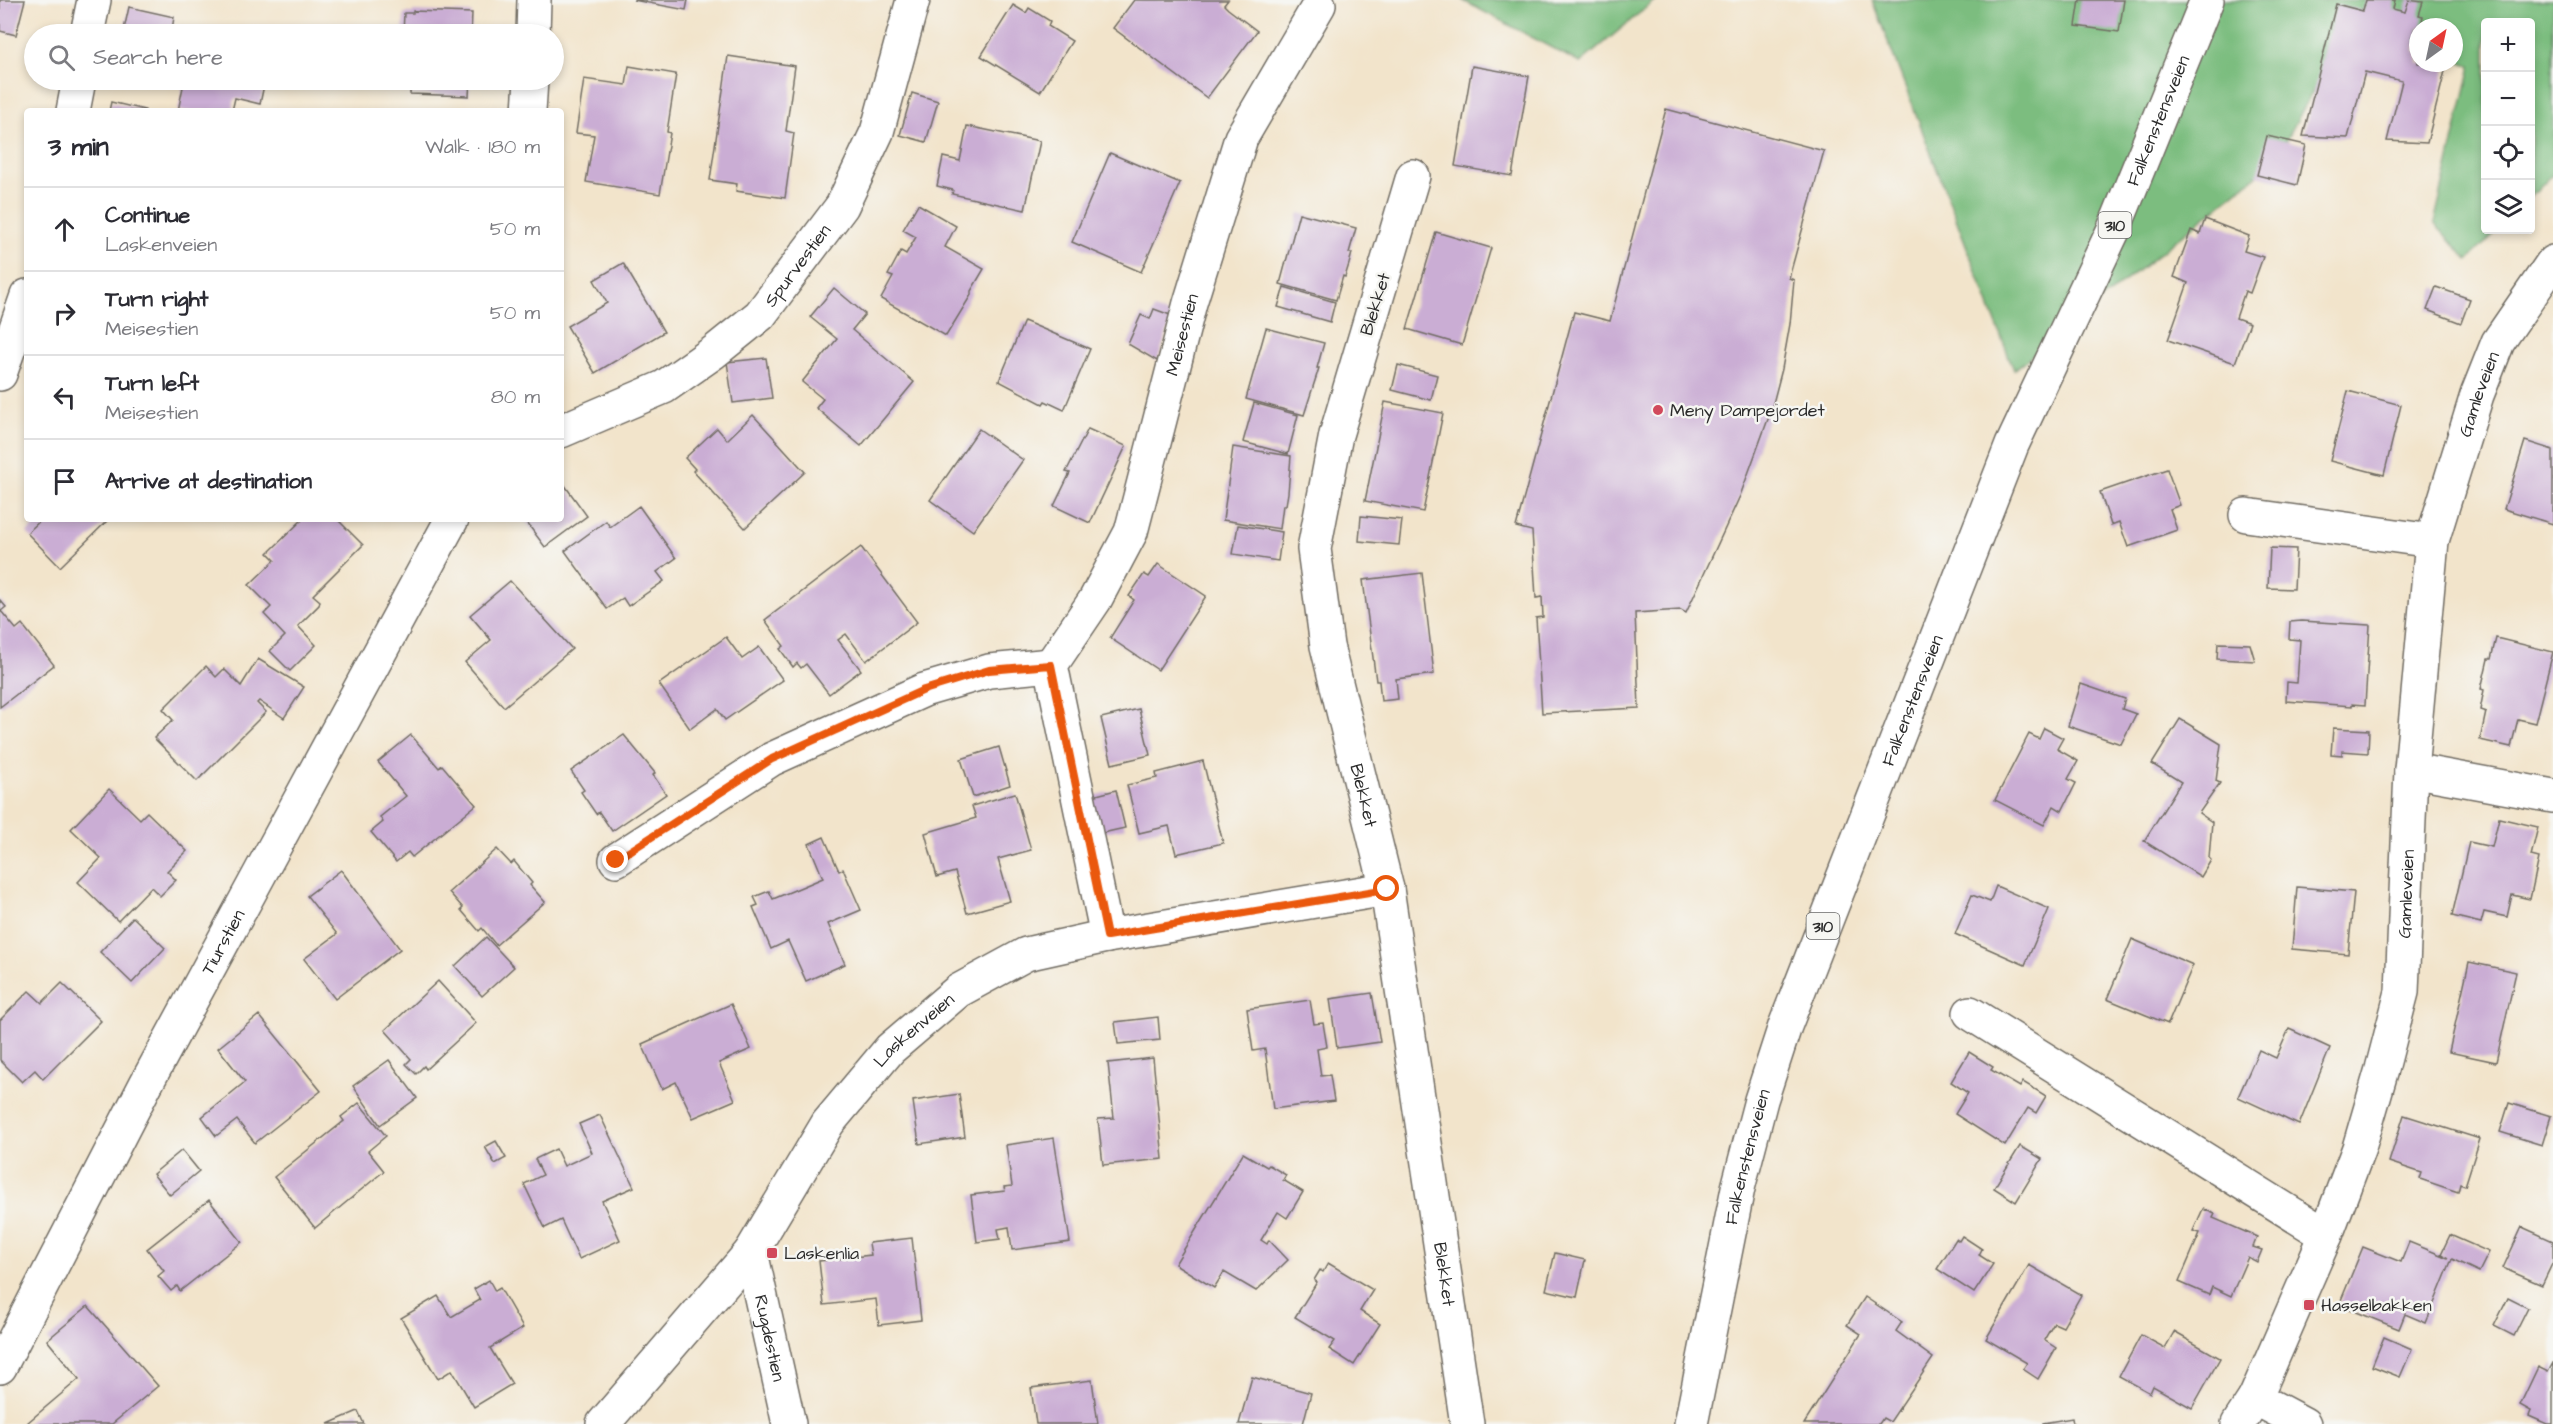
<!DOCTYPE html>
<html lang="en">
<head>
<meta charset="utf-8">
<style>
	body { margin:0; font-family:"Architects Daughter",sans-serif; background:#f2f2f3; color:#2b2b33 }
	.controls { position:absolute; right:18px; top:18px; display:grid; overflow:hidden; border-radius:6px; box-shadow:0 3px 9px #0003 }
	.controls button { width:54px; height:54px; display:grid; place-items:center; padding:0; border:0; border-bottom:2px solid #e1e1e2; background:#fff; color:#2b2b33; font:30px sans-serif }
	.compass { position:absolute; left:2409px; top:18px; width:54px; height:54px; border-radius:50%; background:#fff; box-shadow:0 3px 9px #0003; rotate:33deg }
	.stop { position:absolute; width:18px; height:18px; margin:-14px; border:4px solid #ea580c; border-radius:50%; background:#fff }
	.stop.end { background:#ea580c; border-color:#fff; box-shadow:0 2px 6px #0008 }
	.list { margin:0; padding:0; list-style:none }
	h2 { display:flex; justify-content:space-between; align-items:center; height:78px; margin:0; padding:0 24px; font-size:26px }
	h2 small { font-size:20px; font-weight:400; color:#7c7c81 }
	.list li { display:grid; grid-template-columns:39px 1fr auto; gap:18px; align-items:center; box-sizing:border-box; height:84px; padding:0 24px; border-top:2px solid #e1e1e2 }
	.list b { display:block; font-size:22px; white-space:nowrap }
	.list p { margin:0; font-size:20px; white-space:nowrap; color:#7c7c81 }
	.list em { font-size:20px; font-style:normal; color:#7c7c81 }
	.icon { flex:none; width:33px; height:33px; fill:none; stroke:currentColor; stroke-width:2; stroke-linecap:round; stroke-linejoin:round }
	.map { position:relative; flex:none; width:2553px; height:1424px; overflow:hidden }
	.search { position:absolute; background:#fff; box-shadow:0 3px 9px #0003; left:24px; top:24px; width:540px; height:66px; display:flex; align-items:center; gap:15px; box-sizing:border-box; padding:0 21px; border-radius:33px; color:#7c7c81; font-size:22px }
	.panel { position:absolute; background:#fff; box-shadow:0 3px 9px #0003; left:24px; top:108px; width:540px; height:414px; border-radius:6px }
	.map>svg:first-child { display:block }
</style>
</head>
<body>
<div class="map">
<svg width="2553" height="1424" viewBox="0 0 2553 1424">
	<rect width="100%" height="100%" fill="#f6f6f2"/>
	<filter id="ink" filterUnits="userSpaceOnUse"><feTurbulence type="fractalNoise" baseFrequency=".0167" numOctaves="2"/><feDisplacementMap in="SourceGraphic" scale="12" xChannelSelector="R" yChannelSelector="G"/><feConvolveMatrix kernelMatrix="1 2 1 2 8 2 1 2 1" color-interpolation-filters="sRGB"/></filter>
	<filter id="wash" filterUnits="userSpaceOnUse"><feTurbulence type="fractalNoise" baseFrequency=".008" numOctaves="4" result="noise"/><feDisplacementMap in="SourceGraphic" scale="24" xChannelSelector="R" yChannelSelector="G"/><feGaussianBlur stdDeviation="1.35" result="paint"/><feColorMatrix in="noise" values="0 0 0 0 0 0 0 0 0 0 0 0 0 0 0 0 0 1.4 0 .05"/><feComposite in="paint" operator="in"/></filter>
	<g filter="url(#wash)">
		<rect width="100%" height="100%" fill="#f2e4cb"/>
		<g fill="#7bbd7f" stroke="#537455" stroke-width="1.5">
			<polygon points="1462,0 1655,0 1580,63"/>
			<polygon points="1872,0 2553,0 2553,174 2531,197 2530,22 2486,22 2486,230 2498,230 2468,260 2434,223 2471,66 2454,59 2454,27 2418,27 2418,44 2353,17 2275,161 2014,370"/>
		</g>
		<g id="blocks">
			<g fill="#caadd4">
				<polygon points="0,0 25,0 16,35 0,31"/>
				<polygon points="633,0 688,0 686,10"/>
				<polygon points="1134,0 1228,0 1224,5 1228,9 1257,31 1207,98 1113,28"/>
				<polygon points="2080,0 2124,0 2119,32 2076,26"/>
				<polygon points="2366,0 2395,0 2393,9 2405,12 2409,0 2423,2 2419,15 2423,16 2421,27 2418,27 2415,52 2418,53 2418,63 2447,63 2427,143 2387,141 2402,81 2365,72 2348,138 2303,136 2336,4 2363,11"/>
				<polygon points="1013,5 1026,13 1029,8 1050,21 1048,26 1072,41 1040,92 981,56"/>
				<polygon points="129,7 174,17 172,30 189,34 123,34"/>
				<polygon points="413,11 472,13 471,34 403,34 404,13 413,13"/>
				<polygon points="728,56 795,66 786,131 794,133 785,198 736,191 737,184 710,180"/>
				<polygon points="629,66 676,74 667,132 670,133 660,194 586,182 594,135 576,133 584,79 626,85"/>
				<polygon points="1472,66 1529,76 1512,176 1455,166"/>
				<polygon points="155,80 265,80 260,104 235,98 232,111 178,111 183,87"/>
				<polygon points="410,80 470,80 469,96 410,94"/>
				<polygon points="912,93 938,101 926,142 900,135"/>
				<polygon points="111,102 145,110 145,111 109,111"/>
				<polygon points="1666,109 1824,151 1789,278 1794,280 1790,324 1782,369 1771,411 1740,496 1686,613 1681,610 1635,613 1639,708 1542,713 1536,618 1543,617 1542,597 1536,598 1532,531 1516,527 1574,312 1610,321"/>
				<polygon points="967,126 1040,141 1025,210 952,194 953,190 937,186 943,157 960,161"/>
				<polygon points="2267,136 2306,145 2297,185 2257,175"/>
				<polygon points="1110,153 1180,183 1141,272 1072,242"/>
				<polygon points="918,204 956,226 945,247 984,269 971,291 971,295 946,336 881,299 893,277 888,275 901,251 906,254 916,237 903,230"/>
				<polygon points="1299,213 1356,228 1349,253 1352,253 1349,264 1345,277 1343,276 1336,300 1280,284"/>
				<polygon points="2205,219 2249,236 2244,251 2263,257 2250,293 2245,291 2236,318 2250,323 2235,363 2168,340 2188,283 2174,277 2191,230 2200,234"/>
				<polygon points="1436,232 1491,248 1462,345 1407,329"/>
				<polygon points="623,263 664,332 595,373 567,326 607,303 594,280"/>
				<polygon points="1284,287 1335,302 1330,322 1278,307"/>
				<polygon points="2436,287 2470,299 2461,323 2427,310"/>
				<polygon points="834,288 865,314 852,330 914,382 861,446 816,408 823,399 802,382 837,339 810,317"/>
				<polygon points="1154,309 1173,316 1157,361 1128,344 1141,315 1150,319"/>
				<polygon points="1024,321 1090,349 1064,410 1045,401 1043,404 999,381"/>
				<polygon points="1266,328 1324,343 1317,368 1319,368 1304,415 1246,399"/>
				<polygon points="766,358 772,398 733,403 727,362"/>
				<polygon points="1398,365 1437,375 1431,400 1392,390"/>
				<polygon points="2348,391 2401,405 2384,475 2330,461"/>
				<polygon points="1385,402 1443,413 1423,512 1365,501"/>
				<polygon points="1254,403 1298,415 1288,454 1243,442"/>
				<polygon points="753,415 805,472 745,528 693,471 695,469 685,458 717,428 727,440"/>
				<polygon points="979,429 1023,460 973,531 930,500"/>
				<polygon points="1088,429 1126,446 1090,523 1054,506 1070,473 1066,472"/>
				<polygon points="2525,441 2553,450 2553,524 2504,509"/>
				<polygon points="1233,447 1291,456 1288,493 1286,505 1283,505 1280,529 1223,520"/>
				<polygon points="2167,469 2180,505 2170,509 2177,530 2128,547 2119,522 2111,525 2100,492"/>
				<polygon points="561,480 587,516 545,547 524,519 561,519"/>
				<polygon points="639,506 676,558 657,572 664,581 628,606 623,598 607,609 565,551 606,521 610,527"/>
				<polygon points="1361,516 1402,520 1399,545 1359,541"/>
				<polygon points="42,519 109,519 60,567 27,533"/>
				<polygon points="303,519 337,519 363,545 313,595 320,601 319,605 298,626 316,645 290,671 270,651 285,636 264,614 271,607 249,585 275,560 268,553"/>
				<polygon points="1238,525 1282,532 1278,561 1233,554"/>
				<polygon points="861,547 917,622 866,661 846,634 838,640 861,670 829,694 806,664 801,668 797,663 793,667 780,649 784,646 765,620"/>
				<polygon points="2270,548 2296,549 2294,589 2268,588"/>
				<polygon points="1158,564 1206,596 1158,670 1110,638 1134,600 1129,596 1144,574 1149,577"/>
				<polygon points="1422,573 1434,674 1396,679 1398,699 1381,701 1379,681 1376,681 1363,580"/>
				<polygon points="510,581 572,649 504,707 465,662 491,640 470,615"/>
				<polygon points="0,600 6,607 1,611 16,629 22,624 54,665 0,707"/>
				<polygon points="2301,621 2370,625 2365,705 2352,704 2352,706 2286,701 2287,682 2297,683 2300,640 2289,639 2290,622"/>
				<polygon points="726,637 742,659 759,647 783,680 725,720 717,709 690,729 659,684"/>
				<polygon points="2496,638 2553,652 2535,723 2518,719 2511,747 2480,740 2486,712 2480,710 2484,690 2481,689 2488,659 2491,659"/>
				<polygon points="2218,643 2250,644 2255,661 2217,659"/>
				<polygon points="258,659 304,687 284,718 259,701 257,703 266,712 197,781 154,738 173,720 163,709 206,666 216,677 224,669 241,686"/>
				<polygon points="2081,684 2125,699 2122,709 2136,714 2121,744 2068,726"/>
				<polygon points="1139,709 1150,755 1112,764 1101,718"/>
				<polygon points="2180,719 2221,744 2216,781 2220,783 2199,813 2212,822 2209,858 2211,860 2201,877 2144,841 2181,782 2152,764"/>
				<polygon points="2044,728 2063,738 2057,749 2078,761 2068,779 2076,783 2062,811 2054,806 2044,825 1995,800 2029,734 2039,739"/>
				<polygon points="2333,728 2369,730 2368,753 2342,751 2342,755 2331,754"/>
				<polygon points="411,735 439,768 442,765 476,805 412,857 408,852 396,862 371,832 383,822 380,817 406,796 378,762"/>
				<polygon points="624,735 655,773 653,775 666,794 612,831 599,812 596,814 581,792 584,790 571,771"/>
				<polygon points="999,747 1010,785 973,797 961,759"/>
				<polygon points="1203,761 1223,843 1176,854 1169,826 1139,833 1127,785 1157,778 1156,773"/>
				<polygon points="109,789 140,819 147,812 187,851 167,871 176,880 160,896 151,887 118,921 78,882 101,858 71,829"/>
				<polygon points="1116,790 1125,828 1098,834 1089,797"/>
				<polygon points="1015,793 1031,850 998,859 1010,901 967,913 955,872 937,877 925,833 976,818 972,806"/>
				<polygon points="2499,818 2538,827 2531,856 2539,858 2530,899 2512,895 2507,917 2484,912 2481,923 2452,916 2469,842 2492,847"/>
				<polygon points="824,837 839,871 843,869 861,910 828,924 845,964 806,981 788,941 771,949 753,907 758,905 754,897 769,891 773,899 823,878 809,844"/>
				<polygon points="497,849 511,864 514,861 532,883 530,885 545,902 496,945 482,928 479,931 461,910 463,908 449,892"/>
				<polygon points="341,870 400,949 335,999 304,959 337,934 307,896"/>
				<polygon points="1996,886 2049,909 2025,965 1955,934 1972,895 1990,902"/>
				<polygon points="2297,887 2354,892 2348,954 2292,949"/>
				<polygon points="133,917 165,948 132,983 100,952"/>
				<polygon points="486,937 514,967 482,996 455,966"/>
				<polygon points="2132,939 2193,965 2168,1024 2107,999"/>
				<polygon points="2469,962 2516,972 2496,1062 2449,1052"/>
				<polygon points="438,981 476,1023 426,1069 424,1066 416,1074 406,1064 411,1059 385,1030"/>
				<polygon points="62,983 101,1021 43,1079 35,1070 22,1082 0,1060 0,1020 29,991 42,1003"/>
				<polygon points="1372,993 1380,1042 1337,1048 1330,999"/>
				<polygon points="1310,1000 1314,1024 1323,1023 1327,1047 1317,1049 1321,1076 1330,1075 1334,1101 1273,1109 1265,1049 1253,1051 1247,1009"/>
				<polygon points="731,1004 751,1049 719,1063 735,1100 693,1118 676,1082 662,1089 642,1044"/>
				<polygon points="259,1015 321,1091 255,1143 237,1120 216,1136 202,1117 245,1082 218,1048"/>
				<polygon points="1158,1017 1160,1040 1118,1044 1115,1022"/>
				<polygon points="2289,1029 2330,1048 2299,1125 2238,1097 2259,1050 2276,1058"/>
				<polygon points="1969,1052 1993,1067 1991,1070 2020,1087 2023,1082 2046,1096 2036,1113 2028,1108 2005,1146 1955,1114 1968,1093 1951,1082"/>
				<polygon points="1153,1058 1163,1159 1103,1165 1098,1119 1114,1118 1108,1063"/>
				<polygon points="389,1060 417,1098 380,1125 353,1086"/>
				<polygon points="959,1094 965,1137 919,1144 913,1101"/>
				<polygon points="359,1103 386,1136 368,1151 384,1171 315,1228 274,1177 344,1121 341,1117"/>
				<polygon points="2509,1103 2551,1116 2542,1145 2500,1132"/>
				<polygon points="600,1115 634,1187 602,1201 620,1240 579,1259 561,1220 545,1228 524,1184 543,1175 535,1159 556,1149 564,1166 592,1153 579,1124"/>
				<polygon points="2404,1115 2480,1139 2465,1186 2460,1184 2458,1192 2420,1179 2422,1173 2389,1162"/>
				<polygon points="1054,1138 1070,1242 1012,1250 1009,1227 998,1229 1000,1239 977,1242 971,1195 1005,1191 1004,1187 1012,1186 1006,1145"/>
				<polygon points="496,1141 506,1158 495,1164 485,1147"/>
				<polygon points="2020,1146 2042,1159 2016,1202 1994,1188"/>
				<polygon points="182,1150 199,1171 170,1195 153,1174"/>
				<polygon points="1243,1153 1267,1167 1269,1165 1286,1175 1283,1180 1303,1192 1287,1218 1278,1212 1261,1240 1267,1244 1269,1240 1288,1260 1256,1291 1224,1272 1214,1288 1175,1264"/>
				<polygon points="209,1200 242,1242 180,1291 177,1286 171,1291 158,1276 164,1271 147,1249"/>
				<polygon points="2203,1209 2215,1214 2213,1218 2257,1237 2253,1247 2262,1250 2257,1262 2248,1257 2231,1296 2212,1287 2209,1295 2179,1282 2200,1233 2193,1231"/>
				<polygon points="2522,1227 2553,1241 2553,1262 2542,1285 2503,1268"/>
				<polygon points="2450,1235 2489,1252 2479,1272 2452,1259 2426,1323 2405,1314 2399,1329 2339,1305 2363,1247 2401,1262 2409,1242 2448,1258 2441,1254"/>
				<polygon points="1962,1236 1982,1249 1979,1255 1993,1264 1974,1293 1937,1269 1956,1239 1959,1241"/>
				<polygon points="912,1238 921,1320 879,1325 876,1299 824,1305 819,1261 871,1255 869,1243"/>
				<polygon points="1555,1253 1585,1260 1577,1297 1546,1290"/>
				<polygon points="1328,1263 1373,1290 1360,1311 1380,1324 1354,1365 1329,1349 1335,1341 1295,1317 1317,1282 1314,1280 1320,1270 1323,1272"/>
				<polygon points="2029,1265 2081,1295 2063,1327 2054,1323 2044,1340 2056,1348 2038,1379 2023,1369 2027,1363 1986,1339"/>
				<polygon points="489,1280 495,1291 500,1288 523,1328 490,1348 512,1384 474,1407 452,1370 438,1379 401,1318 438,1296 451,1317 480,1300 474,1289"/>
				<polygon points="1865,1297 1902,1322 1896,1331 1933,1358 1890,1422 1883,1418 1879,1424 1804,1424 1861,1334 1847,1325"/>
				<polygon points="2508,1298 2528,1308 2514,1336 2494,1326"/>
				<polygon points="88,1306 158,1386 112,1424 28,1424 27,1423 79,1379 47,1340"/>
				<polygon points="2174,1332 2220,1358 2192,1408 2153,1386 2150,1393 2119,1376 2141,1335 2165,1348"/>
				<polygon points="2384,1337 2412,1349 2400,1377 2372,1366"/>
				<polygon points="2553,1363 2553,1424 2547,1424 2529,1416 2531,1411 2520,1405 2538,1367 2548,1372"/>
				<polygon points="1252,1377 1311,1393 1303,1424 1239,1424"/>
				<polygon points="1092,1380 1098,1424 1036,1424 1031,1388"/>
				<polygon points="358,1411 364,1424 328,1424"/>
				<polygon points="2072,1418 2073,1424 2043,1424 2043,1423"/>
			</g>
		</g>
	</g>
	<g filter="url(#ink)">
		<use href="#blocks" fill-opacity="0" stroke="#716c63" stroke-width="1.5"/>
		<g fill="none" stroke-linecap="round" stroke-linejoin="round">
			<defs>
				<g id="minor">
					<polyline points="87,34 94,0"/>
					<polyline points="533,34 534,0"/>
					<polyline points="73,111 79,80"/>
					<polyline points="529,111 531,80"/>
					<path id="s1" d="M 1413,176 L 1336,435 L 1314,549 L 1327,646 L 1387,889 L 1467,1424"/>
					<polyline points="0,374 27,296"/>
					<path id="s2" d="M 561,431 L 664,387 L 714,352 L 760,315 L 842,206 L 877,132 L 913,0"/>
					<polyline points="2246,515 2432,541"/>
					<polyline points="2411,770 2553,796"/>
					<polyline points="616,860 772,759 924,690 989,671 1051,665"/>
					<path id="s3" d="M 1107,936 L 1051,665 L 1095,600 L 1131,532 L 1190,303 L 1241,138 L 1319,5"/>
					<polyline points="1970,1013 2326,1235"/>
					<path id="s4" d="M 751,1252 L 789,1424"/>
					<path id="s5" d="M 0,1367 L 146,1084 L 452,519"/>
					<polyline points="2255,1398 2304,1424"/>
					<path id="s6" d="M 603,1424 L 751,1252 L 828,1123 L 890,1049 L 958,991 L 1026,954 L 1107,936 L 1387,889"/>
					<path id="s7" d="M 2238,1424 L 2255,1398 L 2326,1235 L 2359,1148 L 2382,1069 L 2402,992 L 2411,770 L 2432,541 L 2477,395 L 2498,342 L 2553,262"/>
				</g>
				<g id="primary">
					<path id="s8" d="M 1691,1424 L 1738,1188 L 1761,1100 L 1785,1026 L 2012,445 L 2113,231 L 2207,0"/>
				</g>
			</defs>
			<use href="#minor" stroke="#716c63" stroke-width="36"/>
			<use href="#primary" stroke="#716c63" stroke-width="36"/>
			<use href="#minor" stroke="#fff" stroke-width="33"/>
			<use href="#primary" stroke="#fff" stroke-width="33"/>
		</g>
	</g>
	<g fill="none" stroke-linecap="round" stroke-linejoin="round" filter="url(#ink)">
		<polyline stroke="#ea580c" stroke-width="8" points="616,860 772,759 924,690 989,670 1051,665 1107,936 1387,889"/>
	</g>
	<g fill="#d1495b" stroke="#f6f6f2" stroke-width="2">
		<circle cx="1658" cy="410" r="6"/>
		<rect x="766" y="1247" width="12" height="12" rx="3"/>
		<rect x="2303" y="1299" width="12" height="12" rx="3"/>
	</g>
	<g text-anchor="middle" stroke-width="5" stroke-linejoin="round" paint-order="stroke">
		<g fill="#f6f6f2" stroke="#686867" stroke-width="1.5">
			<rect x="2098.5" y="212" width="33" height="26" rx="4.5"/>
			<rect x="1806.5" y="913" width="33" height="26" rx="4.5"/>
		</g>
		<g font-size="16" font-weight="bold" fill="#2b2b2b">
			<text x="2115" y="231">310</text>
			<text x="1823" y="932">310</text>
		</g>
		<g font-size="18" fill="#2b2b2b" stroke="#f6f6f2">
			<text dy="6" stroke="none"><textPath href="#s8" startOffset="1389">Falkenstensveien</textPath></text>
			<text dy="6" stroke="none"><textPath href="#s2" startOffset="294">Spurvestien</textPath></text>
			<text transform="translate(1375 304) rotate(-73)" y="6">Blekket</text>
			<text dy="6" stroke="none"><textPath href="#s3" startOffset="636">Meisestien</textPath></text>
			<text dy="6" stroke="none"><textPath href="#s7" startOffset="1070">Gamleveien</textPath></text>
			<text dy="6" stroke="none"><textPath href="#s8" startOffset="759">Falkenstensveien</textPath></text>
			<text dy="6" stroke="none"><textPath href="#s1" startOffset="638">Blekket</textPath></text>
			<text dy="6" stroke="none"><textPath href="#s7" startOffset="562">Gamleveien</textPath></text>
			<text dy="6" stroke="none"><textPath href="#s5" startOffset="480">Tiurstien</textPath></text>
			<text dy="6" stroke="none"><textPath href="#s6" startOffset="504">Laskenveien</textPath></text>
			<text dy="6" stroke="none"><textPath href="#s8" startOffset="273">Falkenstensveien</textPath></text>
			<text dy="6" stroke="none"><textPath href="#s1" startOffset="1124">Blekket</textPath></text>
			<text dy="6" stroke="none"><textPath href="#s4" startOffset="88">Rugdestien</textPath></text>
		</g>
		<g font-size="18" fill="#2b2b2b" stroke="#f6f6f2" text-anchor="start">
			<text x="1670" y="416">Meny Dampejordet</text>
			<text x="784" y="1259">Laskenlia</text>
			<text x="2321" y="1311">Hasselbakken</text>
		</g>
	</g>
</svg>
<div class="controls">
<button>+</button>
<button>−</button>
<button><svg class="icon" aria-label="locate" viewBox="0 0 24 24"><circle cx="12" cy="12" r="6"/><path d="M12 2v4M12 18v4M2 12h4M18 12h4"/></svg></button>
<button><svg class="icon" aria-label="layers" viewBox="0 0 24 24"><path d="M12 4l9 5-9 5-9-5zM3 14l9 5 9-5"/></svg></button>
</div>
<svg class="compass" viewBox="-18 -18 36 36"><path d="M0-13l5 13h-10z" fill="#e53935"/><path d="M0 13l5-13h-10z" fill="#7c7c81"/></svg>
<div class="stop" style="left:1387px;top:889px"></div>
<div class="stop end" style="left:616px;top:860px"></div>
<div class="search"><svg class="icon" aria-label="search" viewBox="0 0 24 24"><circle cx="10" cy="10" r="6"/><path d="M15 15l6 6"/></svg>Search here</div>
<section class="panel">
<h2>3 min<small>Walk · 180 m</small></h2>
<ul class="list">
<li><svg class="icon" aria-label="ahead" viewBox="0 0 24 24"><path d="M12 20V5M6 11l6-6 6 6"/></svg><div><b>Continue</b><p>Laskenveien</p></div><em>50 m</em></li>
<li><svg class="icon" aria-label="right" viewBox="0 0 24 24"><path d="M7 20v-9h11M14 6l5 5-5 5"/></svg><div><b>Turn right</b><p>Meisestien</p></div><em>50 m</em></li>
<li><svg class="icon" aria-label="left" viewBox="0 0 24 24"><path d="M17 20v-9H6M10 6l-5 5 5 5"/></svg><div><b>Turn left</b><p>Meisestien</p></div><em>80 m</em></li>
<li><svg class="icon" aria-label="arrive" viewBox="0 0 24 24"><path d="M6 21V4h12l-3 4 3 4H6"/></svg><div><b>Arrive at destination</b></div></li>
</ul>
</section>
</div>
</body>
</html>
